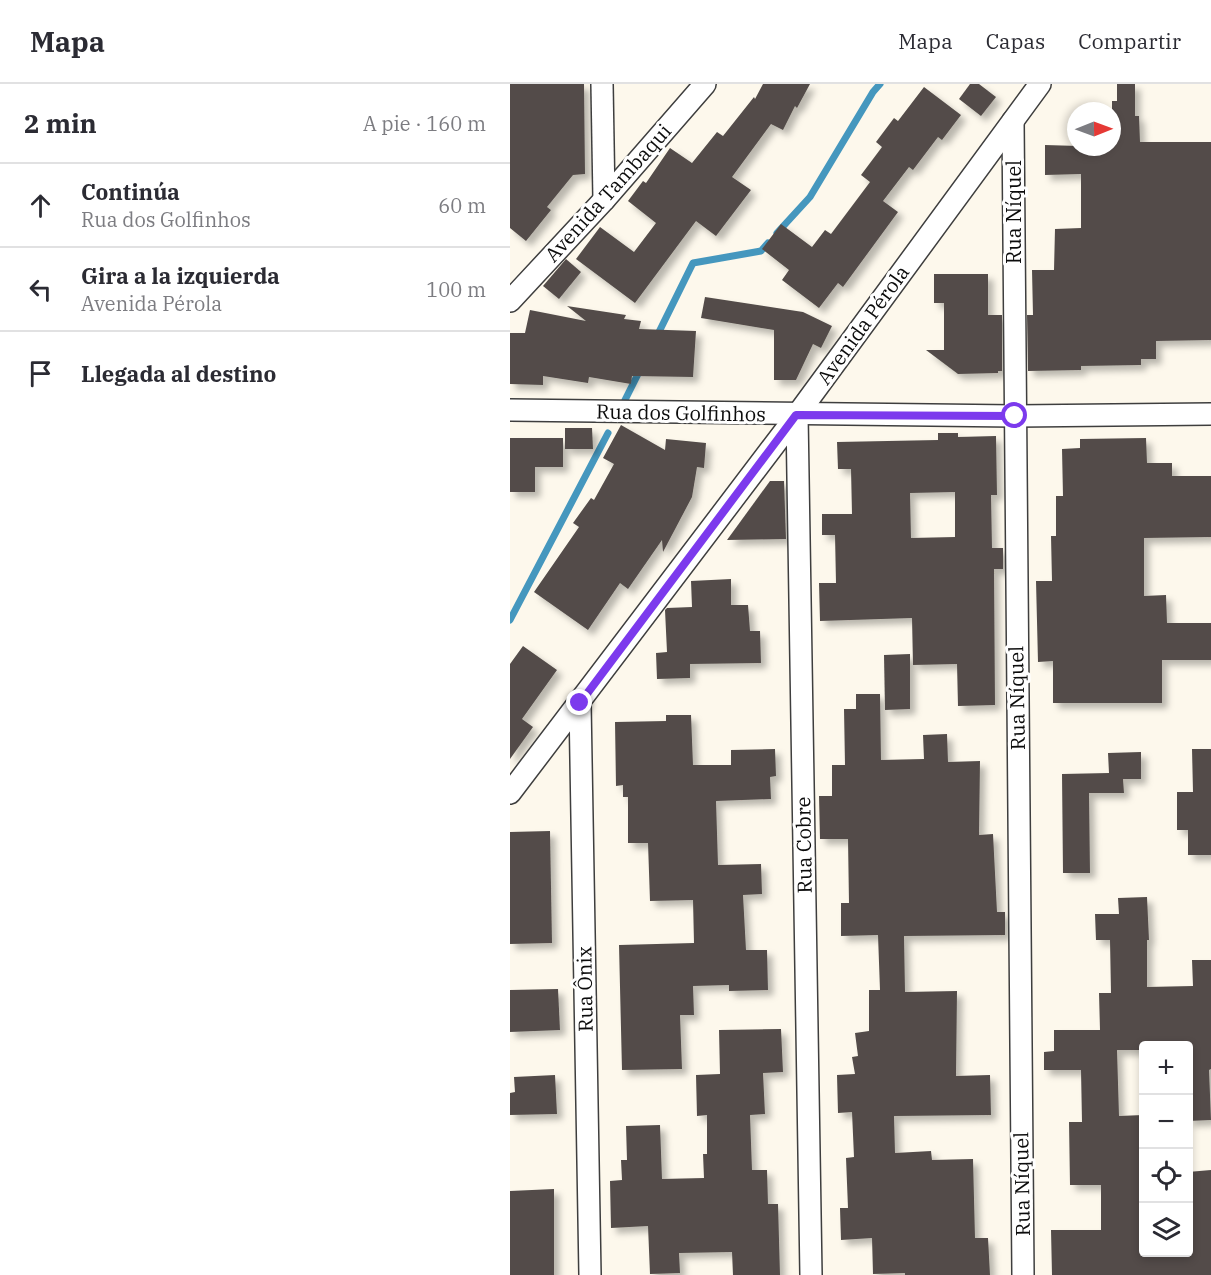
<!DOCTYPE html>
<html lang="es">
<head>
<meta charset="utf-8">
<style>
	body { margin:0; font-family:"IBM Plex Serif",serif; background:#f2f2f3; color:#2b2b33 }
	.controls { position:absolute; right:18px; bottom:18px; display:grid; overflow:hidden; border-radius:6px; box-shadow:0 3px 9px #0003 }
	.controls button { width:54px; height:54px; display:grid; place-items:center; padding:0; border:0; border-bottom:2px solid #e1e1e2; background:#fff; color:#2b2b33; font:30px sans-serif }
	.compass { position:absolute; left:557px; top:18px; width:54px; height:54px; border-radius:50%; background:#fff; box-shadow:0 3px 9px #0003; rotate:89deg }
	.stop { position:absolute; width:18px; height:18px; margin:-14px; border:4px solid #7c3aed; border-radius:50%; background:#fff }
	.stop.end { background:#7c3aed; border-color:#fff; box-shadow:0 2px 6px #0008 }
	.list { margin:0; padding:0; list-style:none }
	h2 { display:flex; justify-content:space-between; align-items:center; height:78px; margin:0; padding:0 24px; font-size:26px }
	h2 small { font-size:20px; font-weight:400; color:#7c7c81 }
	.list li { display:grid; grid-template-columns:39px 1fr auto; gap:18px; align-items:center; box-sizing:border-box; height:84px; padding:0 24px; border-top:2px solid #e1e1e2 }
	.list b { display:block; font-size:22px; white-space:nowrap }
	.list p { margin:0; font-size:20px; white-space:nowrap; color:#7c7c81 }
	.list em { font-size:20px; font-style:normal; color:#7c7c81 }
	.icon { flex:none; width:33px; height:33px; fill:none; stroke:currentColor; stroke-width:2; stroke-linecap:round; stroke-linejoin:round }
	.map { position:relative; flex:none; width:701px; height:1191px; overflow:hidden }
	header { display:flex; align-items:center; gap:36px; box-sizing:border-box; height:84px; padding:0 30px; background:#fff; border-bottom:2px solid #e1e1e2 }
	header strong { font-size:28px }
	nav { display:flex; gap:33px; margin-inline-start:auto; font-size:21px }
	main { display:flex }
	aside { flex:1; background:#fff }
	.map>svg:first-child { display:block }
</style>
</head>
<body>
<header>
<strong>Mapa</strong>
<nav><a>Mapa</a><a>Capas</a><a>Compartir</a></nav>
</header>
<main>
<aside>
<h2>2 min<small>A pie · 160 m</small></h2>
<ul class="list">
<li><svg class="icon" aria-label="ahead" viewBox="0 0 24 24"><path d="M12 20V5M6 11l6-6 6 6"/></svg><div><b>Continúa</b><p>Rua dos Golfinhos</p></div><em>60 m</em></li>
<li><svg class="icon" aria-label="left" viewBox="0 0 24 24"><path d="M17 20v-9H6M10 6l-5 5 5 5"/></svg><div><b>Gira a la izquierda</b><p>Avenida Pérola</p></div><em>100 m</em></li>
<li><svg class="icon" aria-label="arrive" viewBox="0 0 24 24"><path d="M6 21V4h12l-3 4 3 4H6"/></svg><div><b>Llegada al destino</b></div></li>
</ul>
</aside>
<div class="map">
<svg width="701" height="1191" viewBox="0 0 701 1191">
	<defs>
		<filter id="shadow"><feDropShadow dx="5.5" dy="5.5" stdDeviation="3" flood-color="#0004"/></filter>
	</defs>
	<rect width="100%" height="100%" fill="#fdf8ec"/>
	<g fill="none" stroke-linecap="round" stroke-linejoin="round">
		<g stroke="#4597be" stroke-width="7">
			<polyline points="267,149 300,113 363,8 370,0"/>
			<polyline points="146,254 183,179 251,167 258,159"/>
			<polyline points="115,316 130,286"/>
			<polyline points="0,536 98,349"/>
		</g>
	</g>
	<g fill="#534c49" fill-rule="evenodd" filter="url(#shadow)">
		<polygon points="0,0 74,0 75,90 63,91 37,123 41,126 16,157 0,144"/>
		<polygon points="253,0 300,0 287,24 285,22 273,46 261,40 222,93 241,106 206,152 186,137 125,219 66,175 90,143 124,168 146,139 118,117 133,97 136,99 160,64 182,79 207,48 213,52 244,13 245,15"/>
		<polygon points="460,0 469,0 486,13 471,32 449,15"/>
		<polygon points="607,0 625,0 625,32 629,32 630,58 701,58 701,256 646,257 646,275 631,275 631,281 571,282 571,286 518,287 517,231 523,231 522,186 544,186 545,145 571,144 571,90 535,91 535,61 602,63 602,17 607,17"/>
		<polygon points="414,3 451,31 432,56 428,53 403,86 399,83 373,117 388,128 333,203 328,199 309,224 272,196 279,186 252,165 271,140 302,163 315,146 321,150 360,98 351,91 372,63 366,58 384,34 388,37"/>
		<polygon points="56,175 71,188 49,215 33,202"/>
		<polygon points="424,190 478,190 478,231 492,231 492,287 488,287 488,289 448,290 416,266 434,266 434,219 424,219"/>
		<polygon points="195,213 293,228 322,242 311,264 303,260 286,296 264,296 264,246 191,234"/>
		<polygon points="57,222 116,231 114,235 131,237 129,245 186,247 183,293 122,292 121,300 79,293 78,299 33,292 33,301 0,300 0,249 15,249 20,226 76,237"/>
		<polygon points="111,341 155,366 156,355 196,359 194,384 187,383 182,413 153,468 152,456 118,505 110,499 78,546 24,508 69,443 63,439 81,414 84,416 104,380 93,374"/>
		<polygon points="55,344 82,344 83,365 55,365"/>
		<path d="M 428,349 L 448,349 L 448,353 L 486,352 L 487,411 L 481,411 L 482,464 L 493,464 L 493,485 L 484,485 L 485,621 L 448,622 L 447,580 L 403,581 L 402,534 L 310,537 L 309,499 L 326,499 L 325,451 L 312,451 L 312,430 L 342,430 L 341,385 L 328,385 L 327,358 L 428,356 ZM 445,408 L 445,453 L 401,454 L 400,409 Z"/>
		<polygon points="0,354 53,354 53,383 25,383 25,408 0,408"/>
		<polygon points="636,354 637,379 662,379 662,392 701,392 701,453 634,454 634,512 656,511 657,539 701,539 701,576 652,576 652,619 543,619 543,577 528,578 526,497 542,497 541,452 546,452 546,412 553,412 552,365 570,364 570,355"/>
		<polygon points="260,397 274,397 276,455 217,456"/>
		<polygon points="221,495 221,521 238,521 240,547 250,547 251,579 180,580 180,594 147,595 146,569 157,568 155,526 157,524 182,523 181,497"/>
		<polygon points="13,562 47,586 12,635 23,643 0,675 0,580"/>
		<polygon points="400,570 400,625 375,626 374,571"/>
		<polygon points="346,610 370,610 371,676 414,675 413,651 437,650 438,678 470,677 469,751 483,750 487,828 495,828 495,851 394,852 395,908 447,907 446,992 480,991 481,1031 384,1032 385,1069 421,1067 422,1076 463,1075 465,1154 478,1154 480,1191 395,1191 395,1189 363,1190 362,1154 331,1156 330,1124 338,1124 336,1074 344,1073 342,1028 328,1029 327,991 345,990 342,973 348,972 345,949 359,947 359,906 370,906 368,851 331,852 331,819 339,819 338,755 310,755 309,712 322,712 322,681 335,681 334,625 346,625"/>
		<polygon points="156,631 181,631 183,681 221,681 221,666 265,665 266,692 260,693 261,715 206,717 208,781 251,780 252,810 233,811 236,866 257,866 258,906 219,907 219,901 183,902 184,931 170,931 172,985 112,986 109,861 184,859 183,816 140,817 138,759 118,759 118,713 113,713 113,701 106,702 105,638 156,637"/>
		<polygon points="682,665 701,665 701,771 678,771 678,746 667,746 667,708 683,708"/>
		<polygon points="631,668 631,695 613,695 614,709 579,709 580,789 553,789 552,690 599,689 598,669"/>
		<polygon points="40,747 42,859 0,860 0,748"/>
		<polygon points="637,813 639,856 637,856 637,903 683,902 682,876 701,876 701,985 699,986 701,1036 678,1037 678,962 633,962 633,966 607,966 609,1032 633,1031 633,1168 638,1168 638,1170 678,1168 678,1088 701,1086 701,1191 542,1191 541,1146 591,1146 591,1101 560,1101 559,1038 572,1038 571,986 534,986 534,968 544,967 544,946 590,946 589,909 601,909 600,856 586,856 585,830 609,830 608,814"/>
		<polygon points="48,905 50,946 0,948 0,906"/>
		<polygon points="271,945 273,988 253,989 255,1030 240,1031 242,1086 257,1086 258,1120 268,1120 270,1191 223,1191 222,1168 169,1169 170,1189 140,1190 138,1142 101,1144 100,1097 112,1096 111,1076 117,1076 116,1042 150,1041 152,1095 194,1094 193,1070 197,1070 197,1031 187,1032 186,991 210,990 209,946"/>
		<polygon points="45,991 47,1030 0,1031 0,1009 5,1008 4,993"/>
		<polygon points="44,1105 44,1191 0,1191 0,1107"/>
	</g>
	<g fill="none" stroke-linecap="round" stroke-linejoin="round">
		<defs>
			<g id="minor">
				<polyline points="92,0 94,116"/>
				<polyline points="503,37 513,1191"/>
				<polyline points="0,217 94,116 195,0"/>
				<polyline points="0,326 505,332 701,330"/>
				<polyline points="287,331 301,1191"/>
				<polyline points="70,619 80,1191"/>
				<polyline points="0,709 287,331 530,0"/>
			</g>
		</defs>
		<use href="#minor" stroke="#3e3e3e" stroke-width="24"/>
		<use href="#minor" stroke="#fff" stroke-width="21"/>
	</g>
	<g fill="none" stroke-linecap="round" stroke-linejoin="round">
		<polyline stroke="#7c3aed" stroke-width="8" points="70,619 286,331 505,332"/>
	</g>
	<g text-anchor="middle" stroke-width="6" stroke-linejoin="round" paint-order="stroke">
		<g font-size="20" fill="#0b0b0b" stroke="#fff">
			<text transform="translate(98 109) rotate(-48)" y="7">Avenida Tambaqui</text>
			<text transform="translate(504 128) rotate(-90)" y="7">Rua Níquel</text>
			<text transform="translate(353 241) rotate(-54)" y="7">Avenida Pérola</text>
			<text transform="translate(171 329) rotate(1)" y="7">Rua dos Golfinhos</text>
			<text transform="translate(507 614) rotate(-91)" y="7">Rua Níquel</text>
			<text transform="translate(294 761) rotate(-91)" y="7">Rua Cobre</text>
			<text transform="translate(75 905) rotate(-91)" y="7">Rua Ônix</text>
			<text transform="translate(512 1100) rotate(-91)" y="7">Rua Níquel</text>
		</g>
	</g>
</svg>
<div class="controls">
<button>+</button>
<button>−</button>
<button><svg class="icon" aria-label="locate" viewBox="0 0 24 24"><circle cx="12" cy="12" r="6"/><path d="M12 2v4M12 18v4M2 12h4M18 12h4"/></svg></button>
<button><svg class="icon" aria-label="layers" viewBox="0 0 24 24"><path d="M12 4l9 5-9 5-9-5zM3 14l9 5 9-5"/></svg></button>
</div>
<svg class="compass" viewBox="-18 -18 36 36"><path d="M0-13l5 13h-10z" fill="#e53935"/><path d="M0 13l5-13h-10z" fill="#7c7c81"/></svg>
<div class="stop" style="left:505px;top:332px"></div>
<div class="stop end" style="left:70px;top:619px"></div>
</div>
</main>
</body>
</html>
